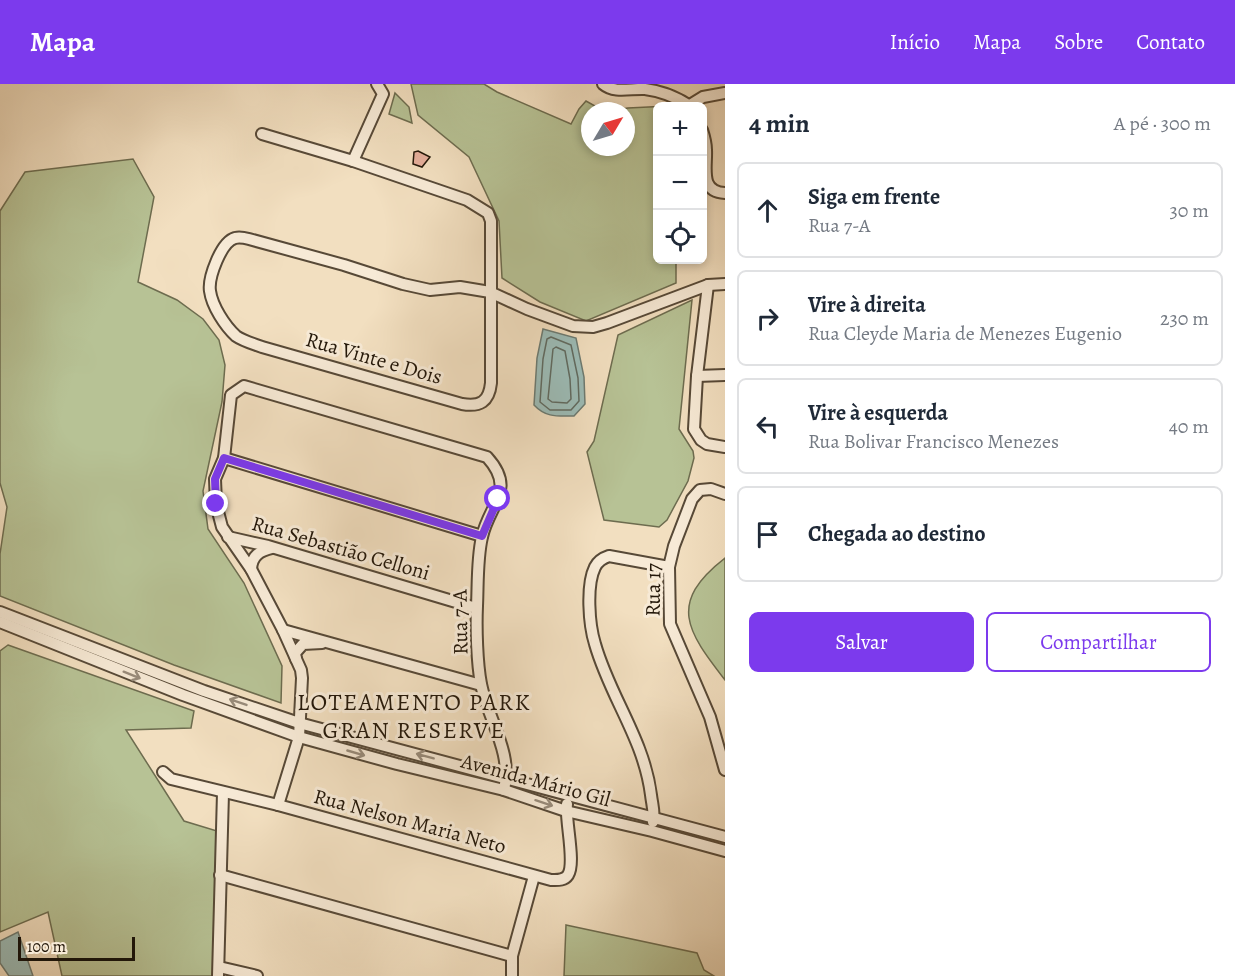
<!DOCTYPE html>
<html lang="pt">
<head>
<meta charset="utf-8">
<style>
	body { margin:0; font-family:Alegreya,serif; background:#f6f6f7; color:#1f2937 }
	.controls { position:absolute; right:18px; top:18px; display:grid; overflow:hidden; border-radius:9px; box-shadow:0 3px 9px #0003 }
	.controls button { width:54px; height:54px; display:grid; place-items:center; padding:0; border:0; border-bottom:2px solid #e0e1e3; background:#fff; color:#1f2937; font:30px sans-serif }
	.compass { position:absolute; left:581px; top:18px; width:54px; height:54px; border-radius:50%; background:#fff; box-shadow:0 3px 9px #0003; rotate:52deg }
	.scale { position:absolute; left:18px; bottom:15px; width:117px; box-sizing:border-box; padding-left:6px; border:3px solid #231709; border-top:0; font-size:16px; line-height:21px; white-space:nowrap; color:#231709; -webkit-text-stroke:4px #f7ead6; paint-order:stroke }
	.stop { position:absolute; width:18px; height:18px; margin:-14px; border:4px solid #7c3aed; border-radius:50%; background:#fff }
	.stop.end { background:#7c3aed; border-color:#fff; box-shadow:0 2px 6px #0008 }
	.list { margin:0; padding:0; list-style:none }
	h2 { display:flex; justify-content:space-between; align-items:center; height:78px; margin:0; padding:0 24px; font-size:26px }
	h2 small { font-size:20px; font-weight:400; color:#747a83 }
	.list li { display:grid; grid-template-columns:39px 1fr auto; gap:18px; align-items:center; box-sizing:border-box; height:96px; margin:0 12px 12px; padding:0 12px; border:2px solid #e0e1e3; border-radius:9px }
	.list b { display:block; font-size:22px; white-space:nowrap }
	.list p { margin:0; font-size:20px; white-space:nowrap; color:#747a83 }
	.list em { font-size:20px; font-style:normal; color:#747a83 }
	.actions { display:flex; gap:12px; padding:18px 24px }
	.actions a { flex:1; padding:14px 0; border:2px solid #7c3aed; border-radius:9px; text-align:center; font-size:21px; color:#7c3aed }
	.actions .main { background:#7c3aed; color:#fff }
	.icon { flex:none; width:33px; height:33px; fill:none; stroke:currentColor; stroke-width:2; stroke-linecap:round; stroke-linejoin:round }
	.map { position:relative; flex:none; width:725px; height:892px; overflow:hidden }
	header { display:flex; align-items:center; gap:36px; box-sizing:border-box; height:84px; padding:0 30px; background:#7c3aed; color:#fff }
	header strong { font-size:28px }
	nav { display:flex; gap:33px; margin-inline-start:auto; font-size:21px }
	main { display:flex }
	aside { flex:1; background:#fff }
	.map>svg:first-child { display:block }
</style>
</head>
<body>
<header>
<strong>Mapa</strong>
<nav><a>Início</a><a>Mapa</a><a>Sobre</a><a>Contato</a></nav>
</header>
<main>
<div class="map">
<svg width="725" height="892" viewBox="0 0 725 892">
	<rect width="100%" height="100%" fill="#f2dfc0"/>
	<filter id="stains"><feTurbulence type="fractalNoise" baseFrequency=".00333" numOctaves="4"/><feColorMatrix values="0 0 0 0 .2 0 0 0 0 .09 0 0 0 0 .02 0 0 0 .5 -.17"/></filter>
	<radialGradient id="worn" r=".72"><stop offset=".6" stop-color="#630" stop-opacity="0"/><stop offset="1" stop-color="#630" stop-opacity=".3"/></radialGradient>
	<g fill="#b7c295" stroke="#6d6c4f" stroke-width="1.5">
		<polygon points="411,0 484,0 497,8 571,40 579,25 586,17 604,27 590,27 590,63 626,63 626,27 609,27 628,24 669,22 670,22 658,22 658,176 676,176 676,199 586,237 540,218 502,194 499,137 469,73 418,31"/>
		<polygon points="395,9 409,23 412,39 389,30"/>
		<polygon points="133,75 154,113 138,198 177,216 203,235 219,256 225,281 222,318 203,407 208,445 244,499 282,582 281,619 174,581 0,512 0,470 7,423 0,399 0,127 25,88"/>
		<polygon points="692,216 679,345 693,367 694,374 688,397 667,436 659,443 604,436 587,368 594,357 618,251"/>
		<path d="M 725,474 L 725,596 C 687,547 667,519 725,474 Z"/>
		<polygon points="8,561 194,627 191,644 126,646 184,737 217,747 215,892 62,892 48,828 0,848 0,567"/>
		<polygon points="566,841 697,869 704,886 714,892 564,892"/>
	</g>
	<g fill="#9cbcb7" stroke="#6c7a71" stroke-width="1.5">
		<path d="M 543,245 L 576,254 L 584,293 L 585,320 L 574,332 C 558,332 546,334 534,321 L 537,274 Z"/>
		<polygon points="18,848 33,892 9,892 0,879 0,857"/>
	</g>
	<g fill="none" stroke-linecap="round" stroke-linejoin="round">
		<g stroke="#606a60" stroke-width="1.5">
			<polygon points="551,253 571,261 578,294 579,317 571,326 550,326 540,318 543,275 547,255"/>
			<polygon points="556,263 565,267 570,295 571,315 567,319 552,318 548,315 553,265"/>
		</g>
	</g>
	<polygon fill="#e6af9c" stroke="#231709" stroke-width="1.5" points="418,67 430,73 422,83 413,80 414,68"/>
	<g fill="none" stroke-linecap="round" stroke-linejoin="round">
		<defs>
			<g id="minor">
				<path d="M 603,0 C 615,10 631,4 645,5 C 661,7 678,14 690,22"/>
				<polyline points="690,21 703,13 725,9"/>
				<path d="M 702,46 C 704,52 706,59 706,66 C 707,83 699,108 725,109"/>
				<path d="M 262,50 L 353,77 L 467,116 L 488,129 L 491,137 L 491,299 C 489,318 480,323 462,320 L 262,263 C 254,260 243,257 236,252 C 225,242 212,222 210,207 C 208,194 221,158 235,154 C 240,153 245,154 249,155 L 344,181 L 403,200 L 430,206 L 460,203 L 490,208 L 527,225 L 573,242 L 593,243 L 607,239 L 708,201 L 725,200"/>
				<polyline points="353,77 383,10 377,0"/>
				<polyline points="708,201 697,292 694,345 701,356 707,360 725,363"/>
				<polyline points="697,292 725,291"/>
				<polyline points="224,374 482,452"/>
				<polyline points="725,410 711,405 700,406 692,415 674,462 669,483 670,540 710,633 725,686"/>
				<polyline points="228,453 268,462 476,524"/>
				<path d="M 251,485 C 252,471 260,467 272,464"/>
				<polyline points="0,528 204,607 299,639 725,753"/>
				<polyline points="0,538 183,611 299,653 397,680 504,706 566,727 652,747 725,767"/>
				<polyline points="283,546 481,601"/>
				<polyline points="296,575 295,569 303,560 322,559"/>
				<path d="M 163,688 L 171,695 L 278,721 L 551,796 C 557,796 564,797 568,791 C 576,779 565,737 567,720"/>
				<path d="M 278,721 L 299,653 L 302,594 L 301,586 L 283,546 L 251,485 L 222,443 L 216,420 L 215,395 L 224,374 L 231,311 L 244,302 L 487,373 C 517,406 489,420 482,453 C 477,474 478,500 477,522 C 476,544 477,579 481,600 C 488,636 513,668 504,706"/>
				<path d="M 653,738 C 655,729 652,720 651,711 C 644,655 610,613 595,560 C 589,541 586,501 595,483 C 598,477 603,474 609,472 L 669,483"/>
				<polyline points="220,791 512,872"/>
				<polyline points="219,883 257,892"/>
				<polyline points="218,892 223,709"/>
				<polyline points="512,892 512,872 534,792"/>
			</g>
		</defs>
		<use href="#minor" stroke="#574937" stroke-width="14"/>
		<use href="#minor" stroke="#f7ead6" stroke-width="10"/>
	</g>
	<defs><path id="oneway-shaft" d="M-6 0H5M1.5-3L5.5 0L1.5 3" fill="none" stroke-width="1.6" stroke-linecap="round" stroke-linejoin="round" transform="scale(1.5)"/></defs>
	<g stroke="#988b7a">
		<use href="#oneway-shaft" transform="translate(132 591) rotate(22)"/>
		<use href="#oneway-shaft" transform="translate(238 618) rotate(-161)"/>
		<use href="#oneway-shaft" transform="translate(356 669) rotate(16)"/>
		<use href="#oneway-shaft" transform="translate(425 672) rotate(-165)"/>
		<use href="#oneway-shaft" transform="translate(544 719) rotate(18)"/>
	</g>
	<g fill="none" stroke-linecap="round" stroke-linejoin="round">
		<polyline stroke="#7c3aed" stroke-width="8" points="216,420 215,395 224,374 482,452 498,415"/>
	</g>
	<g text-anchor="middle" stroke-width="6" stroke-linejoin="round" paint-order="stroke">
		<g font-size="21" fill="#231709" stroke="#f7ead6">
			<text transform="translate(374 274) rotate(16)" y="7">Rua Vinte e Dois</text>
			<text transform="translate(341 464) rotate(16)" y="7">Rua Sebastião Celloni</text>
			<text transform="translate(653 506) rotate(-89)" y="7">Rua 17</text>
			<text transform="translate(460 538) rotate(-91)" y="7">Rua 7-A</text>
			<text transform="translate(536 696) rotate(15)" y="7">Avenida Mário Gil</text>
			<text transform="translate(410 737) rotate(15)" y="7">Rua Nelson Maria Neto</text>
		</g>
		<g font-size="24" letter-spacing="1.5" fill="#231709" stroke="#f7ead6">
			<text x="414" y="626">LOTEAMENTO PARK<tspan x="414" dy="28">GRAN RESERVE</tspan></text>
		</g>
	</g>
	<rect width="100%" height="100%" filter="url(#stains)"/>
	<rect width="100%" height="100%" fill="url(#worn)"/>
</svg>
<div class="controls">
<button>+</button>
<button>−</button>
<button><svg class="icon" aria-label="locate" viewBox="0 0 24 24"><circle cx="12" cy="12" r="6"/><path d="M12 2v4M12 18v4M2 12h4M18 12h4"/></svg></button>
</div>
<svg class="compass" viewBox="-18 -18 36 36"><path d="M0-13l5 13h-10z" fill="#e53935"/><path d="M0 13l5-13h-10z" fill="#747a83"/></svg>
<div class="scale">100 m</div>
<div class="stop" style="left:498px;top:415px"></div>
<div class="stop end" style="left:216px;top:420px"></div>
</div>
<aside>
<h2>4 min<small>A pé · 300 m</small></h2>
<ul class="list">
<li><svg class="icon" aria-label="ahead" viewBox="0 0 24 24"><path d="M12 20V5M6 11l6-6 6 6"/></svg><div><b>Siga em frente</b><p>Rua 7-A</p></div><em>30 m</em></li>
<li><svg class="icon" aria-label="right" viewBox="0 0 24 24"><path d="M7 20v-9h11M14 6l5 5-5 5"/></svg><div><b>Vire à direita</b><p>Rua Cleyde Maria de Menezes Eugenio</p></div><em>230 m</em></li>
<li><svg class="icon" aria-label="left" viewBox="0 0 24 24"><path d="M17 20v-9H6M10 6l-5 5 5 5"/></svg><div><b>Vire à esquerda</b><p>Rua Bolivar Francisco Menezes</p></div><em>40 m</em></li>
<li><svg class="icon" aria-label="arrive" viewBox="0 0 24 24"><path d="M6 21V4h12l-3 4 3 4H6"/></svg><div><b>Chegada ao destino</b></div></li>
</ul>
<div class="actions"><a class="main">Salvar</a><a>Compartilhar</a></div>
</aside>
</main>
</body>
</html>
